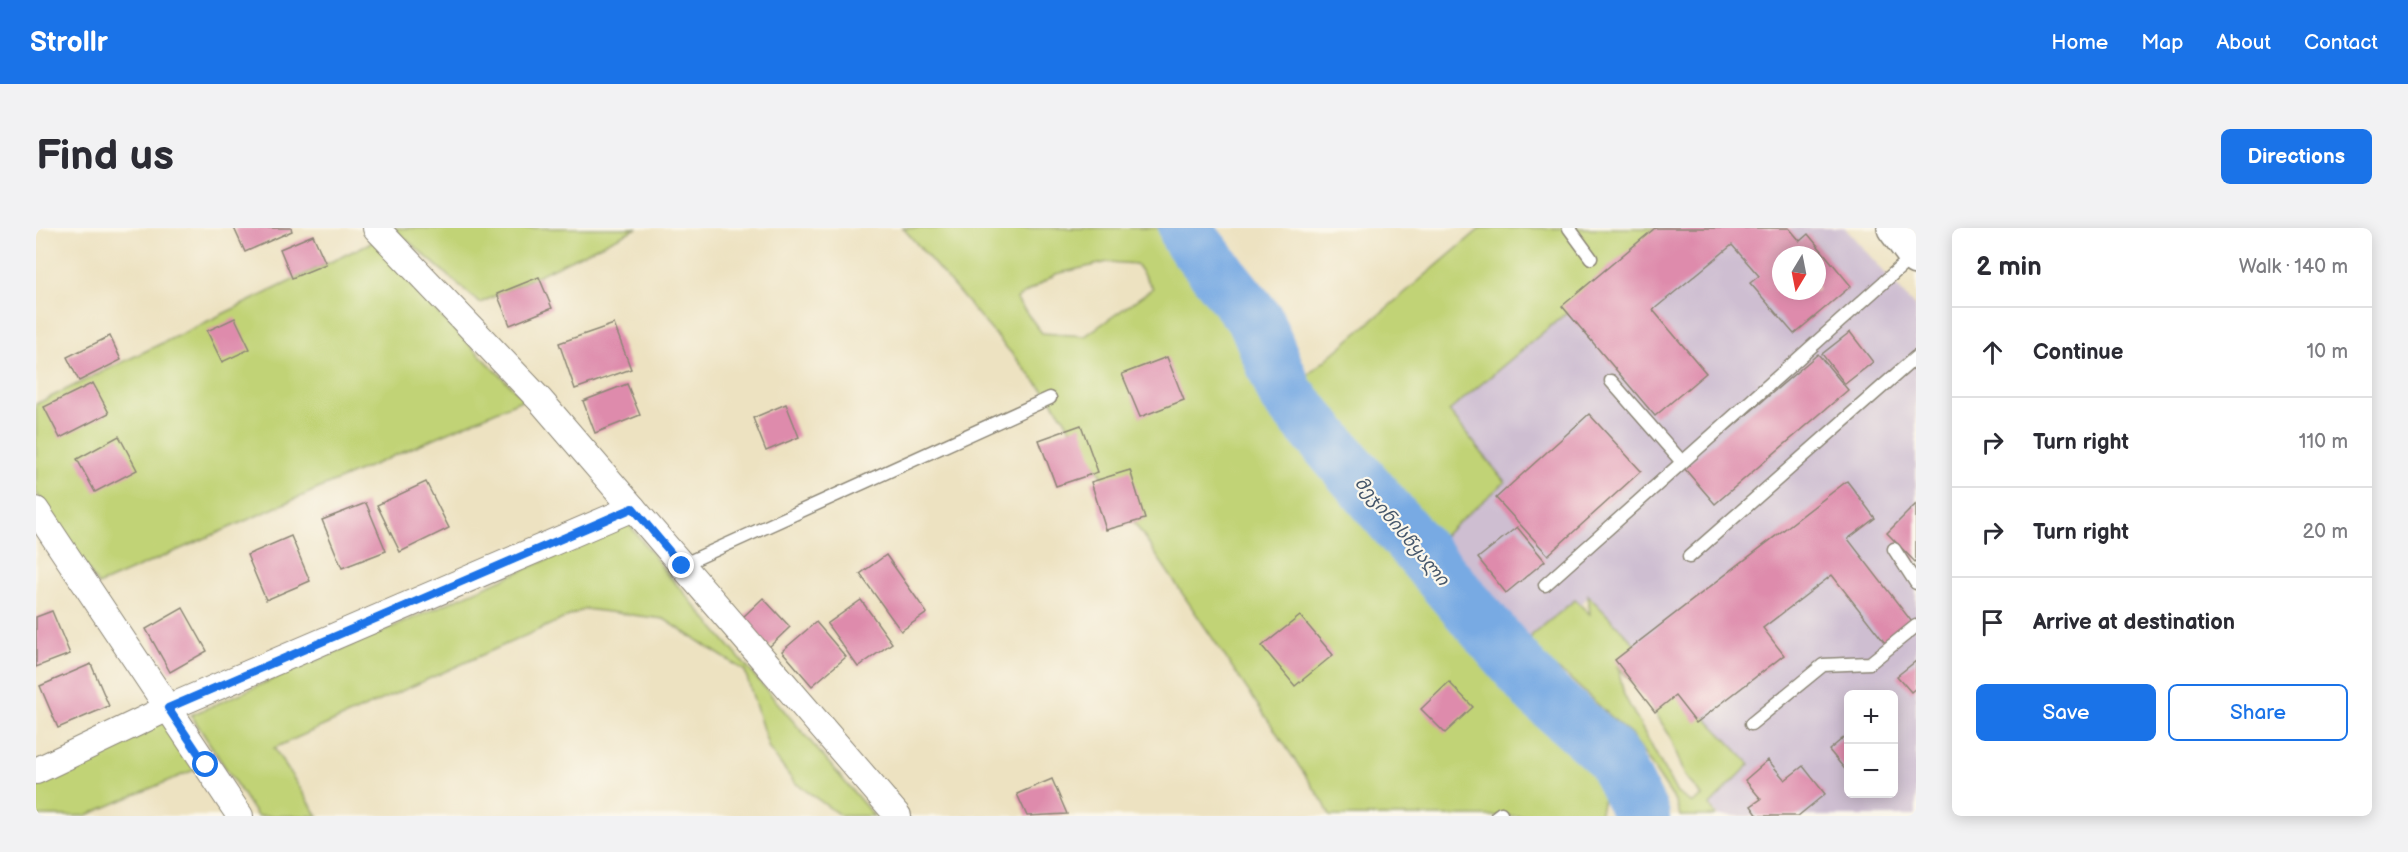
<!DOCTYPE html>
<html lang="en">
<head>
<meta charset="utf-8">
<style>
	body { margin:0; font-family:"Balsamiq Sans","Noto Sans Georgian",sans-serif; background:#f2f2f3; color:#2b2b33 }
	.controls { position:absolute; right:18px; bottom:18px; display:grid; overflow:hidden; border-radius:9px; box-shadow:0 3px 15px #0003 }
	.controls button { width:54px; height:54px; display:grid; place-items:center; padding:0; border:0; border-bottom:2px solid #e1e1e2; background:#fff; color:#2b2b33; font:30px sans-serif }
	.compass { position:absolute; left:1736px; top:18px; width:54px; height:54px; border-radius:50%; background:#fff; box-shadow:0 3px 15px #0003; rotate:190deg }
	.stop { position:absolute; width:18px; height:18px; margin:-14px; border:4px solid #1a73e8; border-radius:50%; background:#fff }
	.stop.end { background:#1a73e8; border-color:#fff; box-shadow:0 2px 6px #0008 }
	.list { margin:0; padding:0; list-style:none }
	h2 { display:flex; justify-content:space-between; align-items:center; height:78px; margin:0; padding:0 24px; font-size:26px }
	h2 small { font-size:20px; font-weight:400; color:#7c7c81 }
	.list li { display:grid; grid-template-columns:39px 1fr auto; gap:18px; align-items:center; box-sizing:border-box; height:90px; padding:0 24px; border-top:2px solid #e1e1e2 }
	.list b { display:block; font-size:22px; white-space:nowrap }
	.list em { font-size:20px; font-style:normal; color:#7c7c81 }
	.actions { display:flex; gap:12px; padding:18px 24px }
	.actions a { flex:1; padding:14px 0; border:2px solid #1a73e8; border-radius:9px; text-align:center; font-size:21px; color:#1a73e8 }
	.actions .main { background:#1a73e8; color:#fff }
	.icon { flex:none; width:33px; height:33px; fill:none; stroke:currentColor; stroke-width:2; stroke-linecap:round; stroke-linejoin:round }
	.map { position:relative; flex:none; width:1880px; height:588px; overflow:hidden; border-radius:9px }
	header { display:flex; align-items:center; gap:36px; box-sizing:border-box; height:84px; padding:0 30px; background:#1a73e8; color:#fff }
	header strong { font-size:28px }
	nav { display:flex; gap:33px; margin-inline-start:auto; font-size:21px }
	.intro { display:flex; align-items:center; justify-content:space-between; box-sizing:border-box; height:144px; padding:0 36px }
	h1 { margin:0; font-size:42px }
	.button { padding:15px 27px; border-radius:9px; background:#1a73e8; color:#fff; font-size:21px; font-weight:700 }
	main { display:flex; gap:36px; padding:0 36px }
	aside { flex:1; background:#fff; border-radius:9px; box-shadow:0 3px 15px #0003 }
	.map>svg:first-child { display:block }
</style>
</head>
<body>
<header>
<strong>Strollr</strong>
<nav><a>Home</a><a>Map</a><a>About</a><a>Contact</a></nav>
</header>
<div class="intro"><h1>Find us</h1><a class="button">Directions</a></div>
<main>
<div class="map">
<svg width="1880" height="588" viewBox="0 0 1880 588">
	<rect width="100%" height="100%" fill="#fbf7ec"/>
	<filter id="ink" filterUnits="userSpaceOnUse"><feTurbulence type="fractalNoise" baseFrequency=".0167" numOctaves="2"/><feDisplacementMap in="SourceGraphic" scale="12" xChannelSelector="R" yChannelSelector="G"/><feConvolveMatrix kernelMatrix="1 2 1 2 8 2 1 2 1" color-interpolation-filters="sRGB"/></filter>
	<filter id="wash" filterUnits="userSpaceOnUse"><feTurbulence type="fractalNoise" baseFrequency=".008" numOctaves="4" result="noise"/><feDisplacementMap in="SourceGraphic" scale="24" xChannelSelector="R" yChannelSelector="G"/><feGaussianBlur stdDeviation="1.35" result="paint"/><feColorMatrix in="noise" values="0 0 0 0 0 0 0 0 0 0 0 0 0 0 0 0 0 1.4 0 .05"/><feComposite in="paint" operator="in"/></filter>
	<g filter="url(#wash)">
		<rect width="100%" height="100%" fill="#ede2c1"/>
		<path fill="#cebed1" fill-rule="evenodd" d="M 1632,0 L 1809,0 L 1880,80 L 1880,588 L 1682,588 L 1674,576 L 1713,536 L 1553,368 L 1494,422 L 1398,316 L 1469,254 L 1412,183 ZM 1745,27 L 1781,27 L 1781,63 L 1745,63 ZM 1812,466 L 1858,466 L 1858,566 L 1812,566 Z"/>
		<g fill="#c1d376" stroke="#767f50" stroke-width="1.5" fill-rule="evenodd">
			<polygon points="357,0 601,0 444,75"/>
			<path d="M 867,0 L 1130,0 L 1136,21 L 1180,72 L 1213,140 L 1471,447 L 1573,545 L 1563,588 L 1294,588 L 1288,575 L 1014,170 ZM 1072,34 L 1100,36 L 1117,60 L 1049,108 L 1006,105 L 980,71 L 1020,46 Z"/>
			<polygon points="1445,0 1632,0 1413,183 1469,254 1398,316 1343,267 1261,156"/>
			<polygon points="338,13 385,68 488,171 62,357 0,264 0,176"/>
			<polygon points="593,296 630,344 838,588 805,588 758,554 733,521 709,443 628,391 549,381 238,520 282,588 221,588 155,487"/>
			<path d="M 1552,367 L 1714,536 L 1674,577 L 1680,588 L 1644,588 L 1640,574 L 1596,508 L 1532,449 L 1515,437 L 1493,415 L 1496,407 L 1539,372 L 1554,386 ZM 1582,439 L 1608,467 L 1634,508 L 1649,548 L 1666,568 L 1656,575 L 1641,565 L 1588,467 Z"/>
			<polygon points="132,480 170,537 49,588 0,588 0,543"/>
		</g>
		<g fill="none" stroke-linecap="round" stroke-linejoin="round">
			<polyline stroke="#78aae3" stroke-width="56" points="1150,0 1153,9 1220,93 1250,166 1504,464 1576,528 1606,588"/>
		</g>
		<g id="blocks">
			<g fill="#de8bac" fill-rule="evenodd">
				<polygon points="198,0 255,0 256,3 209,24"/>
				<path d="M 1619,0 L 1753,0 L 1764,13 L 1772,6 L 1815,58 L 1758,106 L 1714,55 L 1723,48 L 1696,17 L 1617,82 L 1670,145 L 1619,188 L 1526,78 ZM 1745,27 L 1781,27 L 1781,63 L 1745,63 Z"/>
				<polygon points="277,7 290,36 256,50 244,21"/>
				<polygon points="503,49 516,80 474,97 461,66"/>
				<polygon points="199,90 214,121 186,134 171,103"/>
				<polygon points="578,96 595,141 539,161 523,115"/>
				<polygon points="1814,104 1837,134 1809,156 1786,126"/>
				<polygon points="74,108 85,132 43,153 31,129"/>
				<polygon points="1782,126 1812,162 1679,276 1648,240"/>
				<polygon points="1131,129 1148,172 1104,189 1086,146"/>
				<polygon points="57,155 73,185 24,210 8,179"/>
				<polygon points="591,156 604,187 559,205 547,173"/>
				<polygon points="750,176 763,209 730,223 717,190"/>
				<polygon points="1553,186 1605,243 1512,327 1460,270"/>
				<polygon points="1045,197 1062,244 1020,258 1003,212"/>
				<polygon points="83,208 101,242 59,264 41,231"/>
				<polygon points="1094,242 1109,291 1070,302 1055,254"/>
				<polygon points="1811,253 1839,290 1812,311 1876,394 1849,415 1796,347 1727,400 1748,427 1660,495 1639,468 1619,484 1579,432"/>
				<polygon points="390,254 413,300 364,324 341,277"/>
				<polygon points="330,275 350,323 306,340 286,292"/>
				<polygon points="1880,276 1880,335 1851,305"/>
				<polygon points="1481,299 1509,333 1470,365 1442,330"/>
				<polygon points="255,308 274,353 230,372 211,327"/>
				<polygon points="850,327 891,385 865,403 824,346"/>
				<polygon points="727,370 754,399 733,419 706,390"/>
				<polygon points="825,372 856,415 822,439 791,396"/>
				<polygon points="147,380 171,423 134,444 110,401"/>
				<polygon points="16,383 34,426 0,439 0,389"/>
				<polygon points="1264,388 1297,427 1259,458 1226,418"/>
				<polygon points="780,394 810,429 776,458 746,423"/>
				<polygon points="1880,433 1880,460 1875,464 1861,448"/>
				<polygon points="55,436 73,478 22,500 4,458"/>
				<polygon points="1413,454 1437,479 1409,505 1385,481"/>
				<polygon points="1812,506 1812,545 1793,522"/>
				<polygon points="1732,532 1749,552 1767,538 1789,566 1762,588 1722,588 1715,578 1725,571 1709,552"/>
				<polygon points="1016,551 1031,586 991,588 981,566"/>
			</g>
		</g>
	</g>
	<g filter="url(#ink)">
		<use href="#blocks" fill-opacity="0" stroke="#8c8676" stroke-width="1.5"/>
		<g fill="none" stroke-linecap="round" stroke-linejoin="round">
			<defs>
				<g id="service">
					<polyline points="1533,0 1555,30"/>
					<polyline points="1575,153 1646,234"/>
					<polyline points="1858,321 1880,355"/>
					<polyline points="1653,329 1880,129"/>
					<polyline points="646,337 1014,170"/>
					<polyline points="1509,357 1877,28"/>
					<polyline points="1715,496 1787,437 1834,435 1880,398"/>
					<polyline points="1461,588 1465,585"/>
				</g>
				<g id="minor">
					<polyline points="340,0 504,172 862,588"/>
					<polyline points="0,282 204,588"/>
					<polyline points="0,543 132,480 597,280"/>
				</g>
				<polyline id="trunk" points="1858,0 1880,30"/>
			</defs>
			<use href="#service" stroke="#8c8676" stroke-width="15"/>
			<use href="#minor" stroke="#8c8676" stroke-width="28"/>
			<use href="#trunk" stroke="#8c8676" stroke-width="36"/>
			<use href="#service" stroke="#fff" stroke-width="12"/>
			<use href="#minor" stroke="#fff" stroke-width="26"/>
			<use href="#trunk" stroke="#fff" stroke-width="33"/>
		</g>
	</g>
	<g fill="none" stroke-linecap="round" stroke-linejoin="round" filter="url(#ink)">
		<polyline stroke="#1a73e8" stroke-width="8" points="170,537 132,480 597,280 646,338"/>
	</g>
	<g text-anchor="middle" stroke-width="4.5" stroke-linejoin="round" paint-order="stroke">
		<g font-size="18" font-style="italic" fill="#46576b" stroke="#fbf7ec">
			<text transform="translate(1366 303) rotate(50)" y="6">მეჯინისწყალი</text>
		</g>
	</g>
</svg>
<div class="controls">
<button>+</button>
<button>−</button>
</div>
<svg class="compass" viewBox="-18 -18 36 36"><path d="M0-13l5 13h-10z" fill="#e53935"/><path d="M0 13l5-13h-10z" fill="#7c7c81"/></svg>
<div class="stop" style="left:170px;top:537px"></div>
<div class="stop end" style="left:646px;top:338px"></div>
</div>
<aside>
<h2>2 min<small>Walk · 140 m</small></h2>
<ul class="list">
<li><svg class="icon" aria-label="ahead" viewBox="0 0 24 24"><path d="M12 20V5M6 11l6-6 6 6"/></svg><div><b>Continue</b></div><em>10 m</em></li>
<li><svg class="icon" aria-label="right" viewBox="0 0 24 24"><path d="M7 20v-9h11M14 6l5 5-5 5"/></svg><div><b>Turn right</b></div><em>110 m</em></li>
<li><svg class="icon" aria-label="right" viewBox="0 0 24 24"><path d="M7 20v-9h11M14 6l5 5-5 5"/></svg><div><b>Turn right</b></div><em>20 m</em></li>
<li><svg class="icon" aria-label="arrive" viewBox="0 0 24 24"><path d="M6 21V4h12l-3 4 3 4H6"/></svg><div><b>Arrive at destination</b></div></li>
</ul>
<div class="actions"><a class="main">Save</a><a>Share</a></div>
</aside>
</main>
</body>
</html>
